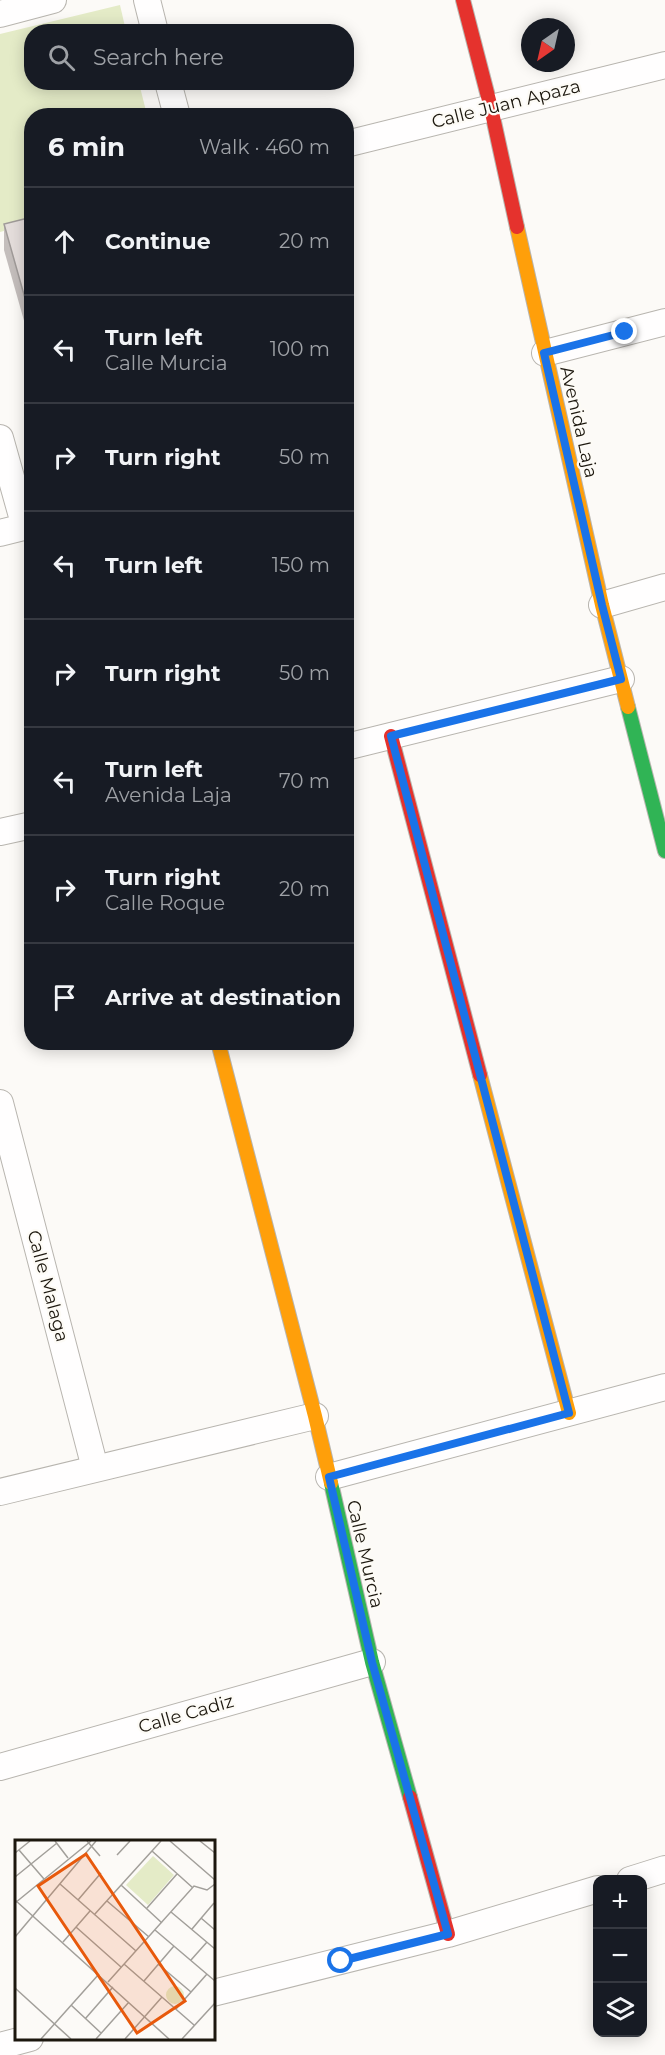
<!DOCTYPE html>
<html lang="en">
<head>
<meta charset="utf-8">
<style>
	body { margin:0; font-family:Montserrat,sans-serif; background:#20242c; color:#f1f3f6 }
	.controls { position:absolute; right:18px; bottom:18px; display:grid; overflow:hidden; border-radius:12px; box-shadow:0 3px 15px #0003 }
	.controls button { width:54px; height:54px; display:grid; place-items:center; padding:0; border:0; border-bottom:2px solid #363941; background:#171b24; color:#f1f3f6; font:30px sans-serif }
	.compass { position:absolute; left:521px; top:18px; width:54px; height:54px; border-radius:50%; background:#171b24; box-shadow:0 3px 15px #0003; rotate:214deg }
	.stop { position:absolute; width:18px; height:18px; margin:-14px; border:4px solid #1a73e8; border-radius:50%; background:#fff }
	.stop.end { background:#1a73e8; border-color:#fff; box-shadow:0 2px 6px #0008 }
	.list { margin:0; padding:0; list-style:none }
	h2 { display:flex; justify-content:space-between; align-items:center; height:78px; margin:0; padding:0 24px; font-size:26px }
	h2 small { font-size:20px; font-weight:400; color:#9ea1a6 }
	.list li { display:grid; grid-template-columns:39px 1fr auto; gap:18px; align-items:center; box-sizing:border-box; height:108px; padding:0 24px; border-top:2px solid #363941 }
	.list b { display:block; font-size:22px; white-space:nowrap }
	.list p { margin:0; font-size:20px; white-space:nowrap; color:#9ea1a6 }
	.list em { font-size:20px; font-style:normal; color:#9ea1a6 }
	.icon { flex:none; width:33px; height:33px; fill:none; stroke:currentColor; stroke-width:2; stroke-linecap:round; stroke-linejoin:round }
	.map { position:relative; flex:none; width:665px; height:2055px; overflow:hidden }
	.search { position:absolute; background:#171b24; box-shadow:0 3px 15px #0003; left:24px; top:24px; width:330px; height:66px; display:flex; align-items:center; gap:15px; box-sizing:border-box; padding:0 21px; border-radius:24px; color:#9ea1a6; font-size:22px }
	.panel { position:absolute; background:#171b24; box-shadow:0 3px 15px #0003; left:24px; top:108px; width:330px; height:942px; border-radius:24px }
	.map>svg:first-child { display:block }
</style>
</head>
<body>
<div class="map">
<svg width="665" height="2055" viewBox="0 0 665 2055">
	<rect width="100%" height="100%" fill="#fcfaf7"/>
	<polygon fill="#e4ebc7" points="120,5 126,31 32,32 32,82 139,83 147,115 32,116 31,224 0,232 0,34"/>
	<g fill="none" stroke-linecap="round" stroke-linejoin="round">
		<defs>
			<g id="street">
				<polyline points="147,0 155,32"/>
				<polyline points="0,14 53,0"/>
				<polyline points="168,82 177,116"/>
				<polyline points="346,144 665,65"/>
				<polyline points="545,353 665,322"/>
				<polyline points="0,438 25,527"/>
				<polyline points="0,533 32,525"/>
				<polyline points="602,605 665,587"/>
				<polyline points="346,747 621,679"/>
				<polyline points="0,832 32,825"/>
				<polyline points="0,1103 95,1468"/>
				<polyline points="329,1477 665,1387"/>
				<polyline points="0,1492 315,1416"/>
				<polyline points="0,1767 372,1662"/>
				<polyline points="630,1880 665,1869"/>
				<polyline points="213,1993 448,1934 598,1889"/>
				<polyline points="0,2046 30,2038"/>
			</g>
			<g id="fast">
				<polyline points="628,707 665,851"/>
				<polyline points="331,1483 372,1662 410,1797"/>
			</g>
			<g id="slow">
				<polyline points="517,227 602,605 628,707"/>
				<polyline points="218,1042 315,1416 331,1483"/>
				<polyline points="480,1075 569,1413"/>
			</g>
			<g id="jam">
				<polyline points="463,0 491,108 517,227"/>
				<polyline points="391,736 480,1075"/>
				<polyline points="410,1797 448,1934"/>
			</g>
		</defs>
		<use href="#street" stroke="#b8b5af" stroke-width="28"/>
		<use href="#fast" stroke="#b8b5af" stroke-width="16"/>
		<use href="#slow" stroke="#b8b5af" stroke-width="16"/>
		<use href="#jam" stroke="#b8b5af" stroke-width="16"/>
		<use href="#street" stroke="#fffefe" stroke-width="26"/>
		<use href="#fast" stroke="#30b455" stroke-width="14"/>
		<use href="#slow" stroke="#ff9f0a" stroke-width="14"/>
		<use href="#jam" stroke="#e5322d" stroke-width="14"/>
	</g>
	<polygon fill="#c4bebc" points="32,217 32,349 4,250 4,224"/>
	<polygon fill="#e4dddb" stroke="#a09b99" stroke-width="1.5" points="32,217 32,323 4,224"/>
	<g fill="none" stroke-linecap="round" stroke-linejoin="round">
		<polyline stroke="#1a73e8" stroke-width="8" points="341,1961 448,1934 372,1662 329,1477 569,1413 391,736 621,679 602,605 544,353 625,332"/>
	</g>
	<g text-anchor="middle" stroke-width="4.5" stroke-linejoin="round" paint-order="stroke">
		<g font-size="18" fill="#1c170e" stroke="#fdfbf6">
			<text transform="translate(506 104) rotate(-14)" y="6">Calle Juan Apaza</text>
			<text transform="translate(579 422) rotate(77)" y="6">Avenida Laja</text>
			<text transform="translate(48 1286) rotate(75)" y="6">Calle Malaga</text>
			<text transform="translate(365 1554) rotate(77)" y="6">Calle Murcia</text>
			<text transform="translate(186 1714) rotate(-16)" y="6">Calle Cadiz</text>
		</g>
	</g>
	<g transform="translate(15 1840)">
		<rect width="200" height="200" fill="#fcfaf7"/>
		<path d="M 138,16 L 159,35 L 133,65 L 111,45 ZM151 155a9 9 0 1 1 18 0a9 9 0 1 1-18 0Z" fill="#e4ebc7"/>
		<path fill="none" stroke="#a29f9a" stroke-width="1.5" d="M 40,1 L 53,18M 72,1 L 85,16M 155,1 L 200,40M 185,1 L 200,13M 4,10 L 29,39M 137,11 L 178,48M 0,13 L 15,1M 102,15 L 115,1M 0,37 L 42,3M 45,44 L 121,111M 106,45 L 147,83M 0,60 L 154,199M 63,60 L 86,33M 92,61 L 134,97M 0,63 L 76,1M 132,68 L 162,34M 156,72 L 200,109M 79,75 L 146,1M 186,78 L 200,90M 61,87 L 106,127M 177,89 L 199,63M 140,90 L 200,141M 0,97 L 81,1M 48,102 L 75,71M 176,120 L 192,102M 109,124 L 179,185M 143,124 L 176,152M 129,141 L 159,106M 93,142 L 179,46 L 192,50 L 200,44M 0,148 L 56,199M 56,165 L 86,193M 161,169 L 192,134M 70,179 L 98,147M 26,199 L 84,134M 81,199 L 114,162M 110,199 L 147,157M 167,199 L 200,163"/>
		<path fill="#e8590c" fill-opacity="0.15" stroke="#e8590c" stroke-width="3" d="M 71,14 L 170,161 L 122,193 L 23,46 Z"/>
		<rect width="200" height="200" fill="none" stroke="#1c170e" stroke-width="3"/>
	</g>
</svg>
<div class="controls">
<button>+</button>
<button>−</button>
<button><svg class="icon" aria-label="layers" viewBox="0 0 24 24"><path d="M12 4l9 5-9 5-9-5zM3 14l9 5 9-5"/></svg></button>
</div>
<svg class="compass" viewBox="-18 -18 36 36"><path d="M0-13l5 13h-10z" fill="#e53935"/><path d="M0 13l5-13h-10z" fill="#9ea1a6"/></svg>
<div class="stop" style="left:341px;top:1961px"></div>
<div class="stop end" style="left:625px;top:332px"></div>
<div class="search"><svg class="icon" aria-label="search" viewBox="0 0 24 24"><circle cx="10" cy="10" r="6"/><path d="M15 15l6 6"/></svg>Search here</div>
<section class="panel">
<h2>6 min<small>Walk · 460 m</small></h2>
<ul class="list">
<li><svg class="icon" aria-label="ahead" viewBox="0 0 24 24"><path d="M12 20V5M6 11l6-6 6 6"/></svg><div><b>Continue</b></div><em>20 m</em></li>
<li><svg class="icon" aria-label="left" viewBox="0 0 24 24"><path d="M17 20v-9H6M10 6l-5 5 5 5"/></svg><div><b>Turn left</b><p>Calle Murcia</p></div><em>100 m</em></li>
<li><svg class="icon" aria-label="right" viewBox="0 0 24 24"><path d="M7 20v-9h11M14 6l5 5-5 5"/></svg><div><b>Turn right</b></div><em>50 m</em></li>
<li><svg class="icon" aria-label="left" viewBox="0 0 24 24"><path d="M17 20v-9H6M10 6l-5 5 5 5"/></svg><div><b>Turn left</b></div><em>150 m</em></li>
<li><svg class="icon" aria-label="right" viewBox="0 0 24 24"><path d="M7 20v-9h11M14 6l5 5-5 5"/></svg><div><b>Turn right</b></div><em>50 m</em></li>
<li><svg class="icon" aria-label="left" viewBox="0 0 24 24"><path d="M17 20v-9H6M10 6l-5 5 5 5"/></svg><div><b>Turn left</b><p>Avenida Laja</p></div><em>70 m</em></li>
<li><svg class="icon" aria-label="right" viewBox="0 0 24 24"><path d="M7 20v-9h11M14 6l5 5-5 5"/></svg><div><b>Turn right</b><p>Calle Roque</p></div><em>20 m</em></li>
<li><svg class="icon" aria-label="arrive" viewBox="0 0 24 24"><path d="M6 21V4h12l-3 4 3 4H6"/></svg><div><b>Arrive at destination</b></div></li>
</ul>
</section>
</div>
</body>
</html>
